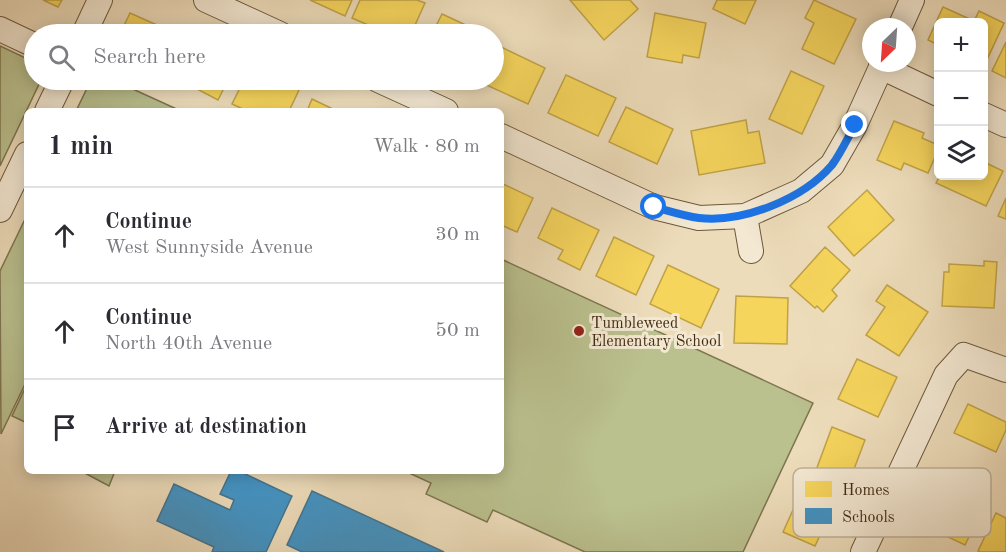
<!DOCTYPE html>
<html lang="en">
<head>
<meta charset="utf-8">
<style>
	body { margin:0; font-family:"Old Standard TT",serif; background:#f2f2f3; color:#2b2b33 }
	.controls { position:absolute; right:18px; top:18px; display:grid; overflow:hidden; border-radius:9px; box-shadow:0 3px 15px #0003 }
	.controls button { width:54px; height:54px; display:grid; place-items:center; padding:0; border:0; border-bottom:2px solid #e1e1e2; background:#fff; color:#2b2b33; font:30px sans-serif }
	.compass { position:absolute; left:862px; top:18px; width:54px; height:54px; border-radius:50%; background:#fff; box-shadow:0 3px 15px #0003; rotate:205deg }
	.stop { position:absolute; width:18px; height:18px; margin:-14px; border:4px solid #1a73e8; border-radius:50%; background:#fff }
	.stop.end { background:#1a73e8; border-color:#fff; box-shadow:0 2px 6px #0008 }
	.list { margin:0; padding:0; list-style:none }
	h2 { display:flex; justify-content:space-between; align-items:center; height:78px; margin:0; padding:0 24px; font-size:26px }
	h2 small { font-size:20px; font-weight:400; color:#7c7c81 }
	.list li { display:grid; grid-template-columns:39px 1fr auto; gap:18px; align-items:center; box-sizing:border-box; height:96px; padding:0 24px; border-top:2px solid #e1e1e2 }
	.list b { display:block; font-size:22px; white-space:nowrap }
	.list p { margin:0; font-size:20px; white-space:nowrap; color:#7c7c81 }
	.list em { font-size:20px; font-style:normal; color:#7c7c81 }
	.icon { flex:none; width:33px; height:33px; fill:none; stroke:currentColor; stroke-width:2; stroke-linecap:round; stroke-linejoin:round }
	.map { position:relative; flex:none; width:1006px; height:552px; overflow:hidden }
	.search { position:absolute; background:#fff; box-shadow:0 3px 15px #0003; left:24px; top:24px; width:480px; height:66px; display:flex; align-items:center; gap:15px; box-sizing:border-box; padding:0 21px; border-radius:33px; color:#7c7c81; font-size:22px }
	.panel { position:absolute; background:#fff; box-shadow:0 3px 15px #0003; left:24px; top:108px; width:480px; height:366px; border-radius:9px }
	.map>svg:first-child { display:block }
</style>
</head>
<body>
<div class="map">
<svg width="1006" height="552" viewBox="0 0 1006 552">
	<rect width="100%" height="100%" fill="#eddcba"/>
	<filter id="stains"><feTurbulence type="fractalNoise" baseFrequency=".00333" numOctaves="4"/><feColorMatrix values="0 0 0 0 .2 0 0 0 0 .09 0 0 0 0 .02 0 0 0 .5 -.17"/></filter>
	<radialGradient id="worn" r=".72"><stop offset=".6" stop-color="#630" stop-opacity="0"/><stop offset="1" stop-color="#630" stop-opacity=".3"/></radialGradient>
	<g fill="#bac08e" stroke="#7e7650" stroke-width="1.5">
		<polygon points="0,46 32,61 34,63 34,80 41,80 0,166"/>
		<polygon points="91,80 113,80 181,111 76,111"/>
		<polygon points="27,215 27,380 1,434 0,271"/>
		<polygon points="501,259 813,403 743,552 585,552 493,510 487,522 426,494 431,483 405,471 501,471"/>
		<polygon points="27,384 27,423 12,416"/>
		<polygon points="81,471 115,471 109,486"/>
	</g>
	<g fill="#f6d55c" stroke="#c0a246" stroke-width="1.5">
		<polygon points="43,0 62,0 58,7"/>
		<polygon points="310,0 352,0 345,16"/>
		<polygon points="360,0 417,0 425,3 411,34 389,34 352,18"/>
		<polygon points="570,0 630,0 638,9 604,40"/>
		<polygon points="717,0 756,0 745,24 713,9"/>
		<polygon points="814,0 856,19 834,64 802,49 814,23 805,18"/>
		<polygon points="943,7 974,21 979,11 1004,23 984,66 984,22 938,22 938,45 928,40"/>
		<polygon points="130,13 177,34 120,34"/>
		<polygon points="655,13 706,23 699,58 683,55 682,63 647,57"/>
		<polygon points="442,14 485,34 432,34"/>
		<polygon points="1006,42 1006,78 992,71"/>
		<polygon points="499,46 545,68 528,104 482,83 484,80 494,80 494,58"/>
		<polygon points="791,71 824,86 802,134 769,119"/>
		<polygon points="566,75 616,98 598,136 548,113"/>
		<polygon points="191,80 228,80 218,100 195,88 197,83"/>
		<polygon points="244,80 277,80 299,90 289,111 247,111 232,104"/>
		<polygon points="312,99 337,111 307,111"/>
		<polygon points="626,107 673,129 657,164 609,142"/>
		<polygon points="746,120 748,133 759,131 765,163 699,175 691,131"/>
		<polygon points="894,121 924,133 922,138 938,145 938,150 928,173 904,163 901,170 877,160"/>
		<polygon points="984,162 1003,171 986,206 936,183 940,176 984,176"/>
		<polygon points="501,183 533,198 517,232 501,225"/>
		<polygon points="867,190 894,220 854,256 828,227"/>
		<polygon points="1006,198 1006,219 998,216"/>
		<polygon points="552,208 599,230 580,270 558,259 563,250 538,238"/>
		<polygon points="614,237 654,256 636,295 596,276"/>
		<polygon points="825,247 850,270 832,290 837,296 823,312 817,306 815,308 790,286"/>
		<polygon points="984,261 997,262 994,308 942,306 944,272 949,272 949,264 984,266"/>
		<polygon points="668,265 719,289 701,328 650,304"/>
		<polygon points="887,285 928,312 899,356 866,335 885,307 876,301"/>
		<polygon points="736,296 788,298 787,344 734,343"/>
		<polygon points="857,359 897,377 878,417 838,399"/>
		<polygon points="968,404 1006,422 1006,430 996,452 954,433"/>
		<polygon points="832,427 865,440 848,485 815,473"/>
		<polygon points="806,481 838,496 815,546 783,532"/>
		<polygon points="939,490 982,510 965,545 923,525"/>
		<polygon points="996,513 1006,518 1006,552 980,552 978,551"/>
	</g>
	<g fill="#4393c3" stroke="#43748e" stroke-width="1.5">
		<polygon points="231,471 239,471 292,496 266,552 212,552 214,547 157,521 174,484 230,510 234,500 220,494"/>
		<polygon points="312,491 444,552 302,552 287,545"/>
	</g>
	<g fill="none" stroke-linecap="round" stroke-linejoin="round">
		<defs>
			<g id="minor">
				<polyline points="206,0 280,34"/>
				<polyline points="900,27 912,0"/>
				<polyline points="0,29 34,45"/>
				<polyline points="84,34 100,0"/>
				<polyline points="881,67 938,94"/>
				<polyline points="378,80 446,111"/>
				<polyline points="47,111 62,80"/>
				<polyline points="984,115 1006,125"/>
				<polyline points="501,136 654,207 699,218 745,216 801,191 832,165 855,125 883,63"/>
				<polyline points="0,210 27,154"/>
				<polyline points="745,216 751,251"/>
				<polyline points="863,552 946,375 964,355 1006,370"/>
			</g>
		</defs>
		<use href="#minor" stroke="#6e583c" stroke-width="26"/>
		<use href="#minor" stroke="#f3e8d2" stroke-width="24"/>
	</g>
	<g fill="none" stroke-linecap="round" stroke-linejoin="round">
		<path stroke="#1a73e8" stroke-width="8" d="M 654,207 C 669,211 684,216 699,218 C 743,223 803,199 832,165 C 841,153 848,137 855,125"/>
	</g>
	<circle fill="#8f2418" stroke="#f3e8d2" stroke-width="2" cx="579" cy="331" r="6"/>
	<g text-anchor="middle" stroke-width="6" stroke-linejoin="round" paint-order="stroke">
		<g font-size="16" fill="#432c12" stroke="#f3e8d2" text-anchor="start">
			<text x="591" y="328">Tumbleweed<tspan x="591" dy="18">Elementary School</tspan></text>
		</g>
	</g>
	<rect x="793" y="468" width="198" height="69" rx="9" fill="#f3e8d2" stroke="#beb098" stroke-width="1.5"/>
	<rect x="805" y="481" width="27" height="16" fill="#f6d55c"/>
	<rect x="805" y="508" width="27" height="16" fill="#4393c3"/>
	<g font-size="16" fill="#432c12">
		<text x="842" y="495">Homes</text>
		<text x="842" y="522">Schools</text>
	</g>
	<rect width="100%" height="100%" filter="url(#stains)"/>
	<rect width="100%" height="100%" fill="url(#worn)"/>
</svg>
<div class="controls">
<button>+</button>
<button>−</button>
<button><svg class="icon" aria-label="layers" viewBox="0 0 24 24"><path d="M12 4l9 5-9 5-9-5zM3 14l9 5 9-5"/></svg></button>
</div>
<svg class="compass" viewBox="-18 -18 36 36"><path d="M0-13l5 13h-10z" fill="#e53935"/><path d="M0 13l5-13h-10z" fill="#7c7c81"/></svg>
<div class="stop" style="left:654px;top:207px"></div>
<div class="stop end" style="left:855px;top:125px"></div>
<div class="search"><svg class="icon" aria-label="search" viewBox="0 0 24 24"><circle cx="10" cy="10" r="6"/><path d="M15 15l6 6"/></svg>Search here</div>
<section class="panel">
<h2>1 min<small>Walk · 80 m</small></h2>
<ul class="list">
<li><svg class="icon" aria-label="ahead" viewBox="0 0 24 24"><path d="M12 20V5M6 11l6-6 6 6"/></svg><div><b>Continue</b><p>West Sunnyside Avenue</p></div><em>30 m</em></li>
<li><svg class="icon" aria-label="ahead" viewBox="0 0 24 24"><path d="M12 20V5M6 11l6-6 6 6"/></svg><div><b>Continue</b><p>North 40th Avenue</p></div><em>50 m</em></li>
<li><svg class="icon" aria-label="arrive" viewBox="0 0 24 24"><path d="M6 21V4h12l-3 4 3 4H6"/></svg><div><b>Arrive at destination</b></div></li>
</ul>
</section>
</div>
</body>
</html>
